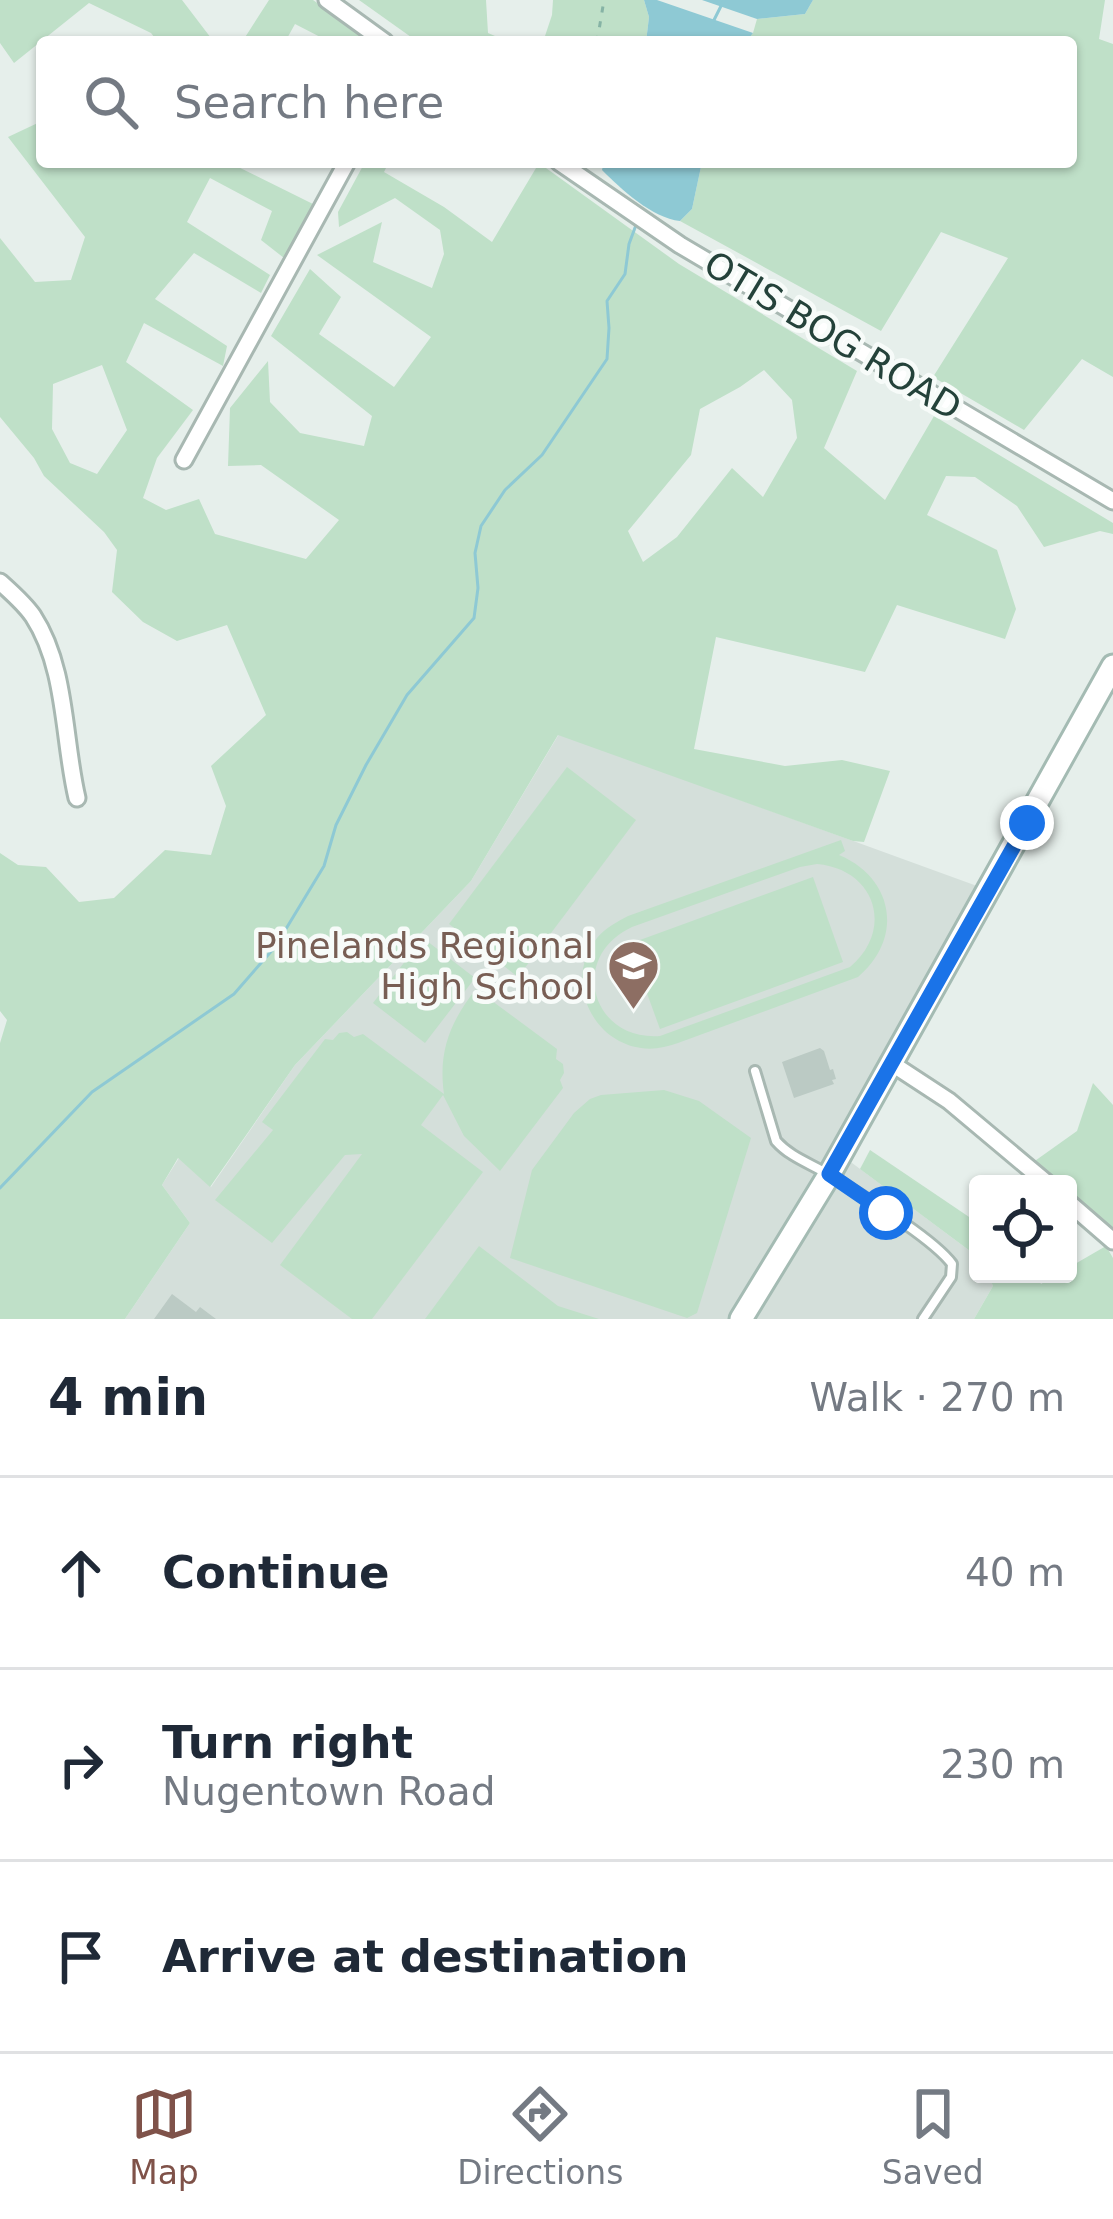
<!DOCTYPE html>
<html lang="en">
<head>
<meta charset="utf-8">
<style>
	body { margin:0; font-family:"DejaVu Sans",sans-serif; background:#f6f6f7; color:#1f2937 }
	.controls { position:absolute; right:36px; bottom:36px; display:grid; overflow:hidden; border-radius:12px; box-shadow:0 3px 9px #0004 }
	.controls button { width:108px; height:108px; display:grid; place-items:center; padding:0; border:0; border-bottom:3px solid #e0e1e3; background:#fff; color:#1f2937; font:60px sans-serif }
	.stop { position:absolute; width:36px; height:36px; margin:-27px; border:9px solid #1a73e8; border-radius:50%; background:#fff }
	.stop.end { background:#1a73e8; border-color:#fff; box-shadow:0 3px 12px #0008 }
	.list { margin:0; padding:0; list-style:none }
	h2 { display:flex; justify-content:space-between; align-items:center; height:156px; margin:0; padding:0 48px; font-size:51px }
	h2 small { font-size:39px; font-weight:400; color:#747a83 }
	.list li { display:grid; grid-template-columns:78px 1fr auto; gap:36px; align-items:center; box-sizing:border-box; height:192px; padding:0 48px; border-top:3px solid #e0e1e3 }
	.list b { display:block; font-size:45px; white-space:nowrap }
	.list p { margin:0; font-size:39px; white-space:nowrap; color:#747a83 }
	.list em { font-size:39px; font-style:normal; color:#747a83 }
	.icon { flex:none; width:66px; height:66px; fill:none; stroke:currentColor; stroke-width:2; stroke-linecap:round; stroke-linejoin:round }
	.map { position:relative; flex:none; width:1113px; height:1319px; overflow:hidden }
	.search { position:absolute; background:#fff; box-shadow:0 3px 9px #0004; left:36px; right:36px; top:36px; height:132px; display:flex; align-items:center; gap:30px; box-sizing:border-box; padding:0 42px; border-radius:12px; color:#747a83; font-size:45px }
	.sheet { height:732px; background:#fff }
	nav { display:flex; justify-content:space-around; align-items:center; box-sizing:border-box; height:168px; border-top:3px solid #e0e1e3; background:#fff; font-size:33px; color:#747a83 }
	nav a { display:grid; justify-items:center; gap:6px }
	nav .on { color:#7f5249 }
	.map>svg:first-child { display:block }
</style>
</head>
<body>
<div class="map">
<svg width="1113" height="1319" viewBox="0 0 1113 1319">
	<rect width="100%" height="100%" fill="#e6efeb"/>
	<polygon fill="#d4dfda" points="559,734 988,890 840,1154 978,1257 978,1274 988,1274 993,1286 974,1319 125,1319 190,1223 162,1185 179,1158 211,1187 295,1065 471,881"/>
	<g fill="#bfe0c8" fill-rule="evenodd">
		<polygon points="0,0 182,0 214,42 158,42 151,33 89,3 14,63 0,43"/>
		<polygon points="269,0 313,0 373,42 330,42 295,24 285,42 242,42"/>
		<polygon points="359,0 486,0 488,33 509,42 418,42"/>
		<polygon points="553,0 644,0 649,17 646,42 543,42 552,15"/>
		<polygon points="813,0 1105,0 1099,39 1113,44 1113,377 1082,359 1024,430 933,377 1008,258 941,232 881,331 680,221 692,209 702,162 1071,162 1071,42 746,42 753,33 757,19 805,14"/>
		<path d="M 42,121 L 42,162 L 228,162 L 313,204 L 284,258 L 261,240 L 272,211 L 210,178 L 187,222 L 270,275 L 261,293 L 194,253 L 155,299 L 227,346 L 223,366 L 144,323 L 126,362 L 193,410 L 157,458 L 143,498 L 166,510 L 199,499 L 215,534 L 306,559 L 339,520 L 261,465 L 228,466 L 230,408 L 268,361 L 270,402 L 300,433 L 364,446 L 372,416 L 271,336 L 310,269 L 341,297 L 319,334 L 394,387 L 431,337 L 317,255 L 382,222 L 373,262 L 432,288 L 444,254 L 440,230 L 395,198 L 339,227 L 338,212 L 365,162 L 389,162 L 384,172 L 444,207 L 492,242 L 539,163 L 679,264 L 857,371 L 824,448 L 885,500 L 934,416 L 1113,523 L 1113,534 L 1100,531 L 1044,547 L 1017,506 L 975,477 L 946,476 L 927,515 L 997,550 L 1016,609 L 1005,639 L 897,605 L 865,672 L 716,637 L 694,749 L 785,766 L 842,760 L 890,771 L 864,842 L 853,841 L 558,735 L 471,881 L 295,1065 L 210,1187 L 178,1158 L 162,1185 L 190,1223 L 125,1319 L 0,1319 L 0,1043 L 7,1020 L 0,1011 L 0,853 L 18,865 L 46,867 L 79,902 L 114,898 L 165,850 L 211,855 L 226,806 L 211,766 L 266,715 L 227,625 L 177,641 L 143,622 L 112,592 L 117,550 L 104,532 L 44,476 L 34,458 L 0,417 L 0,238 L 35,282 L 71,280 L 85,237 L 8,137 ZM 102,365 L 127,430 L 97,474 L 70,463 L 52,429 L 53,384 ZM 764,370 L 792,400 L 797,438 L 763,497 L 732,468 L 677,537 L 643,562 L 628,531 L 691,455 L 700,409 L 740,387 Z"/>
		<polygon points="567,767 636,820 518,977 449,924"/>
		<path d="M 841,840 L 845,851 L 839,855 C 894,878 904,938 858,977 L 678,1043 C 666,1047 654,1050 641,1048 C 590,1041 564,978 597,938 C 605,928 617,922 628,916 ZM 817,864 C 875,869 895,929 850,967 L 660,1036 C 591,1041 568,957 632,927 L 800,867 Z"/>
		<polygon points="813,877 843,962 660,1029 629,944"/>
		<polygon points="423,938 475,978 425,1043 373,1003"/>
		<path d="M 476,989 L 557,1049 L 556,1059 L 563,1064 L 564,1073 L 560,1080 L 563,1088 L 500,1171 L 464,1136 L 443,1095 L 421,1125 L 483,1172 L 372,1319 L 352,1319 L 280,1265 L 362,1154 L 345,1155 L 272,1243 L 215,1200 L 273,1130 L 262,1122 L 325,1039 L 333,1040 L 339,1033 L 347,1032 L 354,1037 L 363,1034 L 444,1094 C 438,1052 450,1022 476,989 Z"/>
		<polygon points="1093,1083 1113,1105 1113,1232 1068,1193 1068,1184 1057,1184 1032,1163 1077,1131"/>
		<polygon points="664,1090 699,1101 751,1138 697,1313 687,1318 510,1258 532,1170 574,1113 590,1099 601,1095"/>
		<polygon points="870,1150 978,1223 978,1257 860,1169"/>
		<polygon points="479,1246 558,1306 599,1319 425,1319"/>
		<polygon points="1106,1246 1113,1258 1113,1319 974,1319 993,1286 988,1274 1036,1274 1041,1284 1058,1274 1068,1274 1068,1268"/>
	</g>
	<g fill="#8ec9d4">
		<polygon points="644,0 657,0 753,33 746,42 646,42 649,17"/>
		<polygon points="702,0 813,0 805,14 757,19"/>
		<path d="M 604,162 L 702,162 L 692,209 L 680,221 C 652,218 621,189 602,170 Z"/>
	</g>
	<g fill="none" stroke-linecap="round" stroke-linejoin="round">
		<g stroke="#8ec9d4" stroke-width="3">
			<polyline points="714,20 724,0"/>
			<polyline points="0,1188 92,1092 234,994 275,947 324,866 336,825 366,765 407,695 474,618 478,588 475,553 481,526 505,490 542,455 607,359 609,328 607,301 625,274 629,244 636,225"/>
		</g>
	</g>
	<g fill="#bbcac4">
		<polygon points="820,1048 824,1051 830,1070 833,1069 836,1079 832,1080 834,1084 794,1098 782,1062"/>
		<polygon points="172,1294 196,1312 200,1307 216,1319 154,1319"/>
	</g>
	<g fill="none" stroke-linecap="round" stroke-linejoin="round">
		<defs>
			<path id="lane" d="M 755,1071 L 776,1141 C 791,1158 812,1164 831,1176 C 861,1195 933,1238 952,1264 L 951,1277 L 923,1319"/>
			<g id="street">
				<polyline points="327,0 385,42"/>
				<polyline points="559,162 680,245 1113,501"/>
				<polyline points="184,460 347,162"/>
				<path d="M 0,582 C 11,592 24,603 33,616 C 67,668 63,739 77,798"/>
				<polyline points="891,1063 949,1101 1048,1184"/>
				<polyline points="1068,1202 1113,1241"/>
			</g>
			<polyline id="secondary" points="741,1319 829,1175 1113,666"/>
		</defs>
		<use href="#lane" stroke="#a8b8b2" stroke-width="14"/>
		<use href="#street" stroke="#a8b8b2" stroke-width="21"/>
		<use href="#secondary" stroke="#a4bbb3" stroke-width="27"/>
		<polyline stroke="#86b3a5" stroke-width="3" stroke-dasharray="6 9" stroke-linecap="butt" points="597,42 604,0"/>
		<use href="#lane" stroke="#fff" stroke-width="8"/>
		<use href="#street" stroke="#fff" stroke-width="15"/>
		<use href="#secondary" stroke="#fff" stroke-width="21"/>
	</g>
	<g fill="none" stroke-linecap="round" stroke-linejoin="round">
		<polyline stroke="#1a73e8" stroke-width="15" points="886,1213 829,1174 1027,823"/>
	</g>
	<defs>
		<symbol id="school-pin" viewBox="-11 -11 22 30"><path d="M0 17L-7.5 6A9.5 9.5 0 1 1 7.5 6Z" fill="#8d6e63" stroke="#f7fbf9"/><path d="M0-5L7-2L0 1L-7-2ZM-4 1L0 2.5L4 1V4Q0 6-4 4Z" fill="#fff"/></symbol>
	</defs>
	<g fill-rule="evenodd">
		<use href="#school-pin" x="604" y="936" width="59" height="81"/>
	</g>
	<g text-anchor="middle" stroke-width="9" stroke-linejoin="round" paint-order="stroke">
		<g font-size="36" fill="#24423a" stroke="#f7fbf9">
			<text transform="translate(833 335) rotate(31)" y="13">OTIS BOG ROAD</text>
		</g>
		<g font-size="36" fill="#785e54" stroke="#f7fbf9" text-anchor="end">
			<text x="594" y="958">Pinelands Regional<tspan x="594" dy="41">High School</tspan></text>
		</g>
	</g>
</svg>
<div class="controls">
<button><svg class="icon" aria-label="locate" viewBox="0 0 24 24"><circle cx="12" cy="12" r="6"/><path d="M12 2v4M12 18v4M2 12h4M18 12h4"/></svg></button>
</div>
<div class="stop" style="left:886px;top:1213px"></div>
<div class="stop end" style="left:1027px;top:823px"></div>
<div class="search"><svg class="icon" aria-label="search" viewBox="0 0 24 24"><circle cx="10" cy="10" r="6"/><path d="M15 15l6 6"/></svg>Search here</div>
</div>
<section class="sheet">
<h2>4 min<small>Walk · 270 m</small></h2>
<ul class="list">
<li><svg class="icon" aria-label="ahead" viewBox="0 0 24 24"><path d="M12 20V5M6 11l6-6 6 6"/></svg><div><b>Continue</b></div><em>40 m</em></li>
<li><svg class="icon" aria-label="right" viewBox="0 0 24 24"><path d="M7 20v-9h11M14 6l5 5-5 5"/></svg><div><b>Turn right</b><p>Nugentown Road</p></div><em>230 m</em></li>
<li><svg class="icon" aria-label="arrive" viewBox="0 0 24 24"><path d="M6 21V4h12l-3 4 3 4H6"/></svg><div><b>Arrive at destination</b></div></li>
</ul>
</section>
<nav>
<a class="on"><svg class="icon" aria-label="map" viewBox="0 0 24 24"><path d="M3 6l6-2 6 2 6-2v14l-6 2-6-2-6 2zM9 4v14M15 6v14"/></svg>Map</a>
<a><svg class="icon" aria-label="directions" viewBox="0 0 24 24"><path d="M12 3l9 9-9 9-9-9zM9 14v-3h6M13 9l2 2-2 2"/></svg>Directions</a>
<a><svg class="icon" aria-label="saved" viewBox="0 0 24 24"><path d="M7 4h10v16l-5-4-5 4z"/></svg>Saved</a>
</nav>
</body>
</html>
